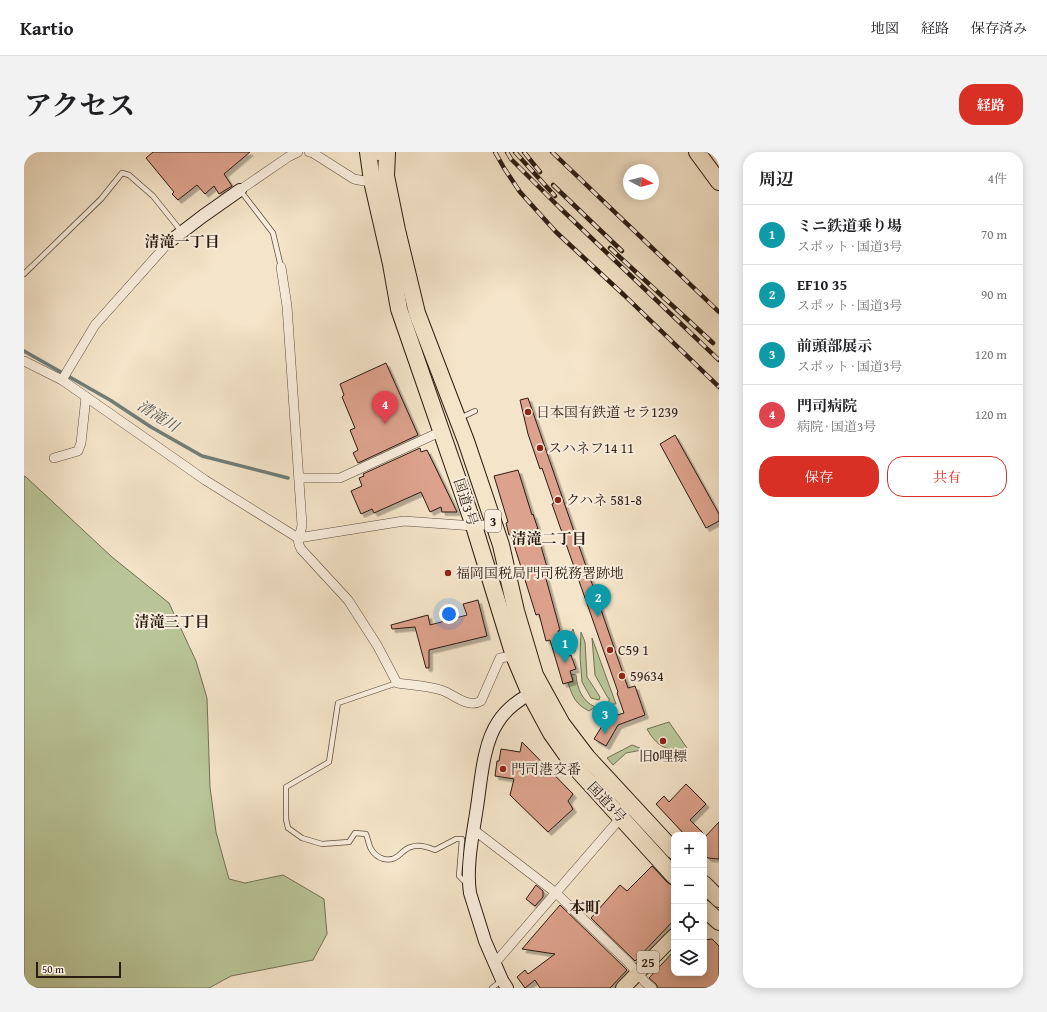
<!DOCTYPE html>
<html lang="ja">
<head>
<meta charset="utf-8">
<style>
	body { margin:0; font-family:"Gentium Book Plus","Noto Serif JP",serif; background:#f2f2f2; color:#202124 }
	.controls { position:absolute; right:12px; bottom:12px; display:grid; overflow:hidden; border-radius:8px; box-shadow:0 2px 10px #0003 }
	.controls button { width:36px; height:36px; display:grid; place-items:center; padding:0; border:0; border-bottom:1px solid #e0e0e0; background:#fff; color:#202124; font:20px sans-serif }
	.compass { position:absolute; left:599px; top:12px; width:36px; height:36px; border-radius:50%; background:#fff; box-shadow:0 2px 10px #0003; rotate:97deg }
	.scale { position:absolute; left:12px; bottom:10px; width:85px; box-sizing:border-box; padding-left:4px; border:2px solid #2b1c12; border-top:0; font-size:11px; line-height:14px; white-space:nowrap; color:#2b1c12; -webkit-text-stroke:3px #f8eddc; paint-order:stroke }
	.you { position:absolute; left:425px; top:462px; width:14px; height:14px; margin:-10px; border:3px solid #fff; border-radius:50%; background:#1a73e8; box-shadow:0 0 0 6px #1a73e833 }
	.badge { display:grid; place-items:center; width:26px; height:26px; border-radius:50%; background:#d93025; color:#fff; font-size:13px; font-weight:700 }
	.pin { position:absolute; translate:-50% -33px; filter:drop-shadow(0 1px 2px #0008) }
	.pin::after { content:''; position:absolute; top:21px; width:14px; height:12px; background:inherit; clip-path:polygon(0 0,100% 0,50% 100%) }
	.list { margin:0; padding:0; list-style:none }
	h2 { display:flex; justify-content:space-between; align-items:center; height:52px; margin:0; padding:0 16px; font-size:17px }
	h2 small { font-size:13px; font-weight:400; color:#757577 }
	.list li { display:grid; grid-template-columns:26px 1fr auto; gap:12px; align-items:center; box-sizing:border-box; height:60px; padding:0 16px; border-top:1px solid #e0e0e0 }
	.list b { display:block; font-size:15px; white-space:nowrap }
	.list p { margin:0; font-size:13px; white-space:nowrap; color:#757577 }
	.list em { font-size:13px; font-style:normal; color:#757577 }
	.actions { display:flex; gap:8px; padding:12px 16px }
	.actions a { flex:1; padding:9px 0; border:1px solid #d93025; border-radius:16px; text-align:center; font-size:14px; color:#d93025 }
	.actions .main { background:#d93025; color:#fff }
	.icon { flex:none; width:22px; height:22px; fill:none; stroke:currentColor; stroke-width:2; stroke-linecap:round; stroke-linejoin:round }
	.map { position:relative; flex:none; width:695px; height:836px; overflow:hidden; border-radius:16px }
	header { display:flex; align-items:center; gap:24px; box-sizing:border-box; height:56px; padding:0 20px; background:#fff; border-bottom:1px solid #e0e0e0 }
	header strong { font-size:19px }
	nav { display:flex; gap:22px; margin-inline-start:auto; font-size:14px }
	.intro { display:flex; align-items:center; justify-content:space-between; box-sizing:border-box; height:96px; padding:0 24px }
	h1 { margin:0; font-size:28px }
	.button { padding:10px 18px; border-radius:16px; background:#d93025; color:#fff; font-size:14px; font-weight:700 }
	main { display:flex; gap:24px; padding:0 24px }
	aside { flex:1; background:#fff; border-radius:16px; box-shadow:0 2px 10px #0003 }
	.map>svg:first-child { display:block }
</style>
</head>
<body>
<header>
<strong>Kartio</strong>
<nav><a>地図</a><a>経路</a><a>保存済み</a></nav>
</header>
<div class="intro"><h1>アクセス</h1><a class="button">経路</a></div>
<main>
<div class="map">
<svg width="695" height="836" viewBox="0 0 695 836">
	<defs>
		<filter id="shadow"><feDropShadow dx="3.5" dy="3.5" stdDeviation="0" flood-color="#0004"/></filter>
	</defs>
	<rect width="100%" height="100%" fill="#f4e4c9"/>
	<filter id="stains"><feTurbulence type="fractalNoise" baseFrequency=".005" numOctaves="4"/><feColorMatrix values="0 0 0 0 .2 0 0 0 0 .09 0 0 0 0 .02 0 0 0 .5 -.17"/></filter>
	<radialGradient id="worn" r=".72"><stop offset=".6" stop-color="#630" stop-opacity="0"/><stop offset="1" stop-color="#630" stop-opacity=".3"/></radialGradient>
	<g fill="#b9c598" stroke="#727055">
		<polygon points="0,324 2,325 88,405 145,451 172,509 183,546 186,635 192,680 205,727 221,731 259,723 300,747 303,782 289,808 207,824 185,836 0,836"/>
		<polygon points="549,477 552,488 551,500 543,503 540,495"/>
		<polygon points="557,480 561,490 563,525 576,545 575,548 567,546 558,530 556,504"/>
		<polygon points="568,486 592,552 585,552 585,546 584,546 571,523"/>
		<path d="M 547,522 L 552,523 C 553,536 558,549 571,555 L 565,559 C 551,552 549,545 544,531 L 549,530 Z"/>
		<path d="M 645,570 L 663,596 C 643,600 633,595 623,577 Z"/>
		<polygon points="608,593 616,596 618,598 602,601 589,613 583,606"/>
	</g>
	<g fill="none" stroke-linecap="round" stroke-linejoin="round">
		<polyline stroke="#6f7d78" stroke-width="3.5" points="0,199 86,248 127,275 178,304 264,326"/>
	</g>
	<g fill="#dda28d" stroke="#2b1c12" filter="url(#shadow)">
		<polygon points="129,0 226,0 200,22 208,34 195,42 190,34 181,42 173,33 154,48 148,42 150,40 122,6"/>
		<polygon points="362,211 394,283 334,311 329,301 334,298 326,278 331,276 318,245 320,243 316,232"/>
		<polygon points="504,246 604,536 611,534 621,563 594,573 582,594 570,587 583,566 600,561 593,541 594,540 528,352 530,351 518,316 516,317 504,282 496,248"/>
		<polygon points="651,283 695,362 695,369 682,376 636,292"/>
		<polygon points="396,296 397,300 403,298 433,360 418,360 417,355 406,360 397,340 350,361 348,357 337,362 327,339 338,334 335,326 340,324 339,322"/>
		<polygon points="494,318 508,363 509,362 514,377 512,377 525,422 521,423 536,478 534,479 542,505 547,503 552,517 546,519 549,529 539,532 526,488 522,489 515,462 512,463 487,383 485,383 482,371 484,370 470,324"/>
		<polygon points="454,448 463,484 405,498 405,516 402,516 391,475 368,477 367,473 404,463 406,473 443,463 439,452"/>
		<polygon points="498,590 549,642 544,649 549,657 524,680 486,643 490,627 471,624 473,609 475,609 477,597 496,600"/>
		<polygon points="662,632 682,652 666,668 681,683 661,683 632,652 640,644 645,650"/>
		<polygon points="695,670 695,707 684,706 680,702 680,686"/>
		<polygon points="628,714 643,730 647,733 650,733 650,768 611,809 567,766 596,733 603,739"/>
		<polygon points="512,733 519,739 519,745 511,754 502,747"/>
		<polygon points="536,753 603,818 586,836 516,836 511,828 501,836 493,825 501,818 504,822 531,802 498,797"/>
		<polygon points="688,787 695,794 695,836 634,836 632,832 625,826 650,799 650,821 680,821 680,788"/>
	</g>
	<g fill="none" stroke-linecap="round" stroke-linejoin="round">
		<defs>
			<g id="lane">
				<polyline points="216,38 249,81 257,115"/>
				<polyline points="0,122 77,47 98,21 105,23 129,44 157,79"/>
				<polyline points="436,266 451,259"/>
				<path d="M 373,531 L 314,551 L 305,610 L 262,635 L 262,667 L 264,676 L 278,686 L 298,692 L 325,690 L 331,681 L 342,682 C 344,687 345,693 347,697 C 353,707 365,711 374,704 C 378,701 382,696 387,695 C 394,692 404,695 411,698 L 432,687 L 438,687 L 435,724 L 440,729 L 444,731"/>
				<polyline points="468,836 478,828"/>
			</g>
			<g id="street">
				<polyline points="285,0 289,1 330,27 340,29 348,29"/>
				<polyline points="216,38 264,5 274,0"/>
				<path d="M 257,115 L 263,154 L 278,373 C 277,383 271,387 277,397 L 324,448 L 353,493 L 373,531 C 387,533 404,534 417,538 C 430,542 444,557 457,549 L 476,506 L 490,504"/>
				<polyline points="0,209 38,228 181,328 274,386 380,369 450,374 470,372"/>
				<polyline points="38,228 71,173 145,90"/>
				<polyline points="30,306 54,299 57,291 62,245"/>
				<polyline points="275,326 316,326 418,279"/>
				<polyline points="450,678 532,741 604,810 621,830 628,836"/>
				<polyline points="471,811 600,662"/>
			</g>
			<g id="secondary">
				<polyline points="145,90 179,64 216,38"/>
				<path d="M 483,836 L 478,828 L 461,789 L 446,741 C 442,714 449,682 453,655 C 457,629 459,592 474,570 C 482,557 493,549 506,542"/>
			</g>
			<polyline id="primary" points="599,836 650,784"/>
			<g id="highway">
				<polyline points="344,0 348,29 367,112 375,157 450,374 490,504 506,542 527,581 551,615 650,724"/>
				<polyline points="355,0 363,1 362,24 373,78 393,161 442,289 470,372 477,393 492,459 511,523 538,572 563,605 650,699"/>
				<polyline points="673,0 695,30"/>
				<polyline points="680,732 695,747"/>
				<polyline points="680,756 695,770"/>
			</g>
		</defs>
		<use href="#lane" stroke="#5d4e40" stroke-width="6"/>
		<use href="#street" stroke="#5d4e40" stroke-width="10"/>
		<use href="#secondary" stroke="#2b1c12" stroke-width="14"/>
		<use href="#primary" stroke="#2b1c12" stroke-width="16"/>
		<use href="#highway" stroke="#2b1c12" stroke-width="18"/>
		<use href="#lane" stroke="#f8eddc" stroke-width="4.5"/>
		<use href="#street" stroke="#f8eddc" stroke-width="9"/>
		<use href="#secondary" stroke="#f8eddc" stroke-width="12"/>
		<use href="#primary" stroke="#f4e4c9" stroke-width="14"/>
		<use href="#highway" stroke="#f4e4c9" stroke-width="16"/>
		<defs>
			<g id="rail">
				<polyline points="471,0 480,16 496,40 532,80 600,143 695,235"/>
				<polyline points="483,0 487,7 536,56 695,208"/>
				<polyline points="491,0 531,44"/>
				<polyline points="500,0 516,20"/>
				<polyline points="528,0 695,160"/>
				<polyline points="529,33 598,99"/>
				<polyline points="586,96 689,191"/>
			</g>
		</defs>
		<use href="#rail" stroke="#2b1c12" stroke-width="4.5"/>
		<use href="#rail" stroke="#f8eddc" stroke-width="3" stroke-dasharray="9" stroke-linecap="butt"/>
	</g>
	<g fill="#8f2418" stroke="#f8eddc" stroke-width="1.5">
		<circle cx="504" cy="260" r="4"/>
		<circle cx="516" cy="296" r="4"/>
		<circle cx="534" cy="348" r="4"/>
		<circle cx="424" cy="421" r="4"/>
		<circle cx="586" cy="498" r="4"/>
		<circle cx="598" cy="524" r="4"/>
		<circle cx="639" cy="589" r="4"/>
		<circle cx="479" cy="617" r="4"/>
	</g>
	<g text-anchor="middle" stroke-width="4" stroke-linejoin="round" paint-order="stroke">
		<g fill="#f8eddc" stroke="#685b4f" stroke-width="1">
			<rect x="461" y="358" width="16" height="22" rx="3"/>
			<rect x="613" y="799" width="22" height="22" rx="3"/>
		</g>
		<g font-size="13" font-weight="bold" fill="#2b1c12">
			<text x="469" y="374">3</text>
			<text x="624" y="815">25</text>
		</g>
		<g font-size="14" fill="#2b1c12" stroke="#f8eddc" text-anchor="start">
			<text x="512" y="265">日本国有鉄道 セラ1239</text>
			<text x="524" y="301">スハネフ14 11</text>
			<text x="542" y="353">クハネ 581-8</text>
			<text x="432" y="426">福岡国税局門司税務署跡地</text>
			<text x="594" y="503">C59 1</text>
			<text x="606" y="529">59634</text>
			<text x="639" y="609" text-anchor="middle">旧0哩標</text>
			<text x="487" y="622">門司港交番</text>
		</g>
		<g font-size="14" fill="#2b1c12" stroke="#f8eddc">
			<text transform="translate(442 350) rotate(72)" y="5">国道3号</text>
			<text transform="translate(583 650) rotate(47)" y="5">国道3号</text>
		</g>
		<g font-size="15" font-weight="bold" fill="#2b1c12" stroke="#f8eddc">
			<text x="158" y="95">清滝一丁目</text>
			<text x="525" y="392">清滝二丁目</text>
			<text x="148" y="475">清滝三丁目</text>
		</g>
		<g font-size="15" font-style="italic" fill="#53554e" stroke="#f8eddc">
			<text transform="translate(134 264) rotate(32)" y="5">清滝川</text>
		</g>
		<g font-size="16" font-weight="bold" fill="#2b1c12" stroke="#f8eddc">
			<text x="561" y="761">本町</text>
		</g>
	</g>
	<rect width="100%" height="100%" filter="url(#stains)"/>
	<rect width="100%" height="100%" fill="url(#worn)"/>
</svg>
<div class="controls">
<button>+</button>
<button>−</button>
<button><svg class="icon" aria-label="locate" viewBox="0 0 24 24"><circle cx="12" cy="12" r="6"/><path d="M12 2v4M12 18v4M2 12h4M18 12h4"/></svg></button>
<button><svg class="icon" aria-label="layers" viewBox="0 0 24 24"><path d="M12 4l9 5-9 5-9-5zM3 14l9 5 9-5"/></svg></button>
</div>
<svg class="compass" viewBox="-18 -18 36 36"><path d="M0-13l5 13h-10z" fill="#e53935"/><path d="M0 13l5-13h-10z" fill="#757577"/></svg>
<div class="scale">50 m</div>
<div class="you"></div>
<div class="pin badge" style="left:541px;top:511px;background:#0f9aa8">1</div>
<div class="pin badge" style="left:574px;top:465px;background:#0f9aa8">2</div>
<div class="pin badge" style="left:581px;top:582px;background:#0f9aa8">3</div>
<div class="pin badge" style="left:361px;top:272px;background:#e0444e">4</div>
</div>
<aside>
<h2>周辺<small>4件</small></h2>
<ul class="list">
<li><span class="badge" style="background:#0f9aa8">1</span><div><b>ミニ鉄道乗り場</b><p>スポット · 国道3号</p></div><em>70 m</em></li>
<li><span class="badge" style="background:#0f9aa8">2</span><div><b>EF10 35</b><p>スポット · 国道3号</p></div><em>90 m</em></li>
<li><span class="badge" style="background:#0f9aa8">3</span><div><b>前頭部展示</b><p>スポット · 国道3号</p></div><em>120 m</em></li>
<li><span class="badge" style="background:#e0444e">4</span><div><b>門司病院</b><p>病院 · 国道3号</p></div><em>120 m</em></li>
</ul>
<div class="actions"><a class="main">保存</a><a>共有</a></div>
</aside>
</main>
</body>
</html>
